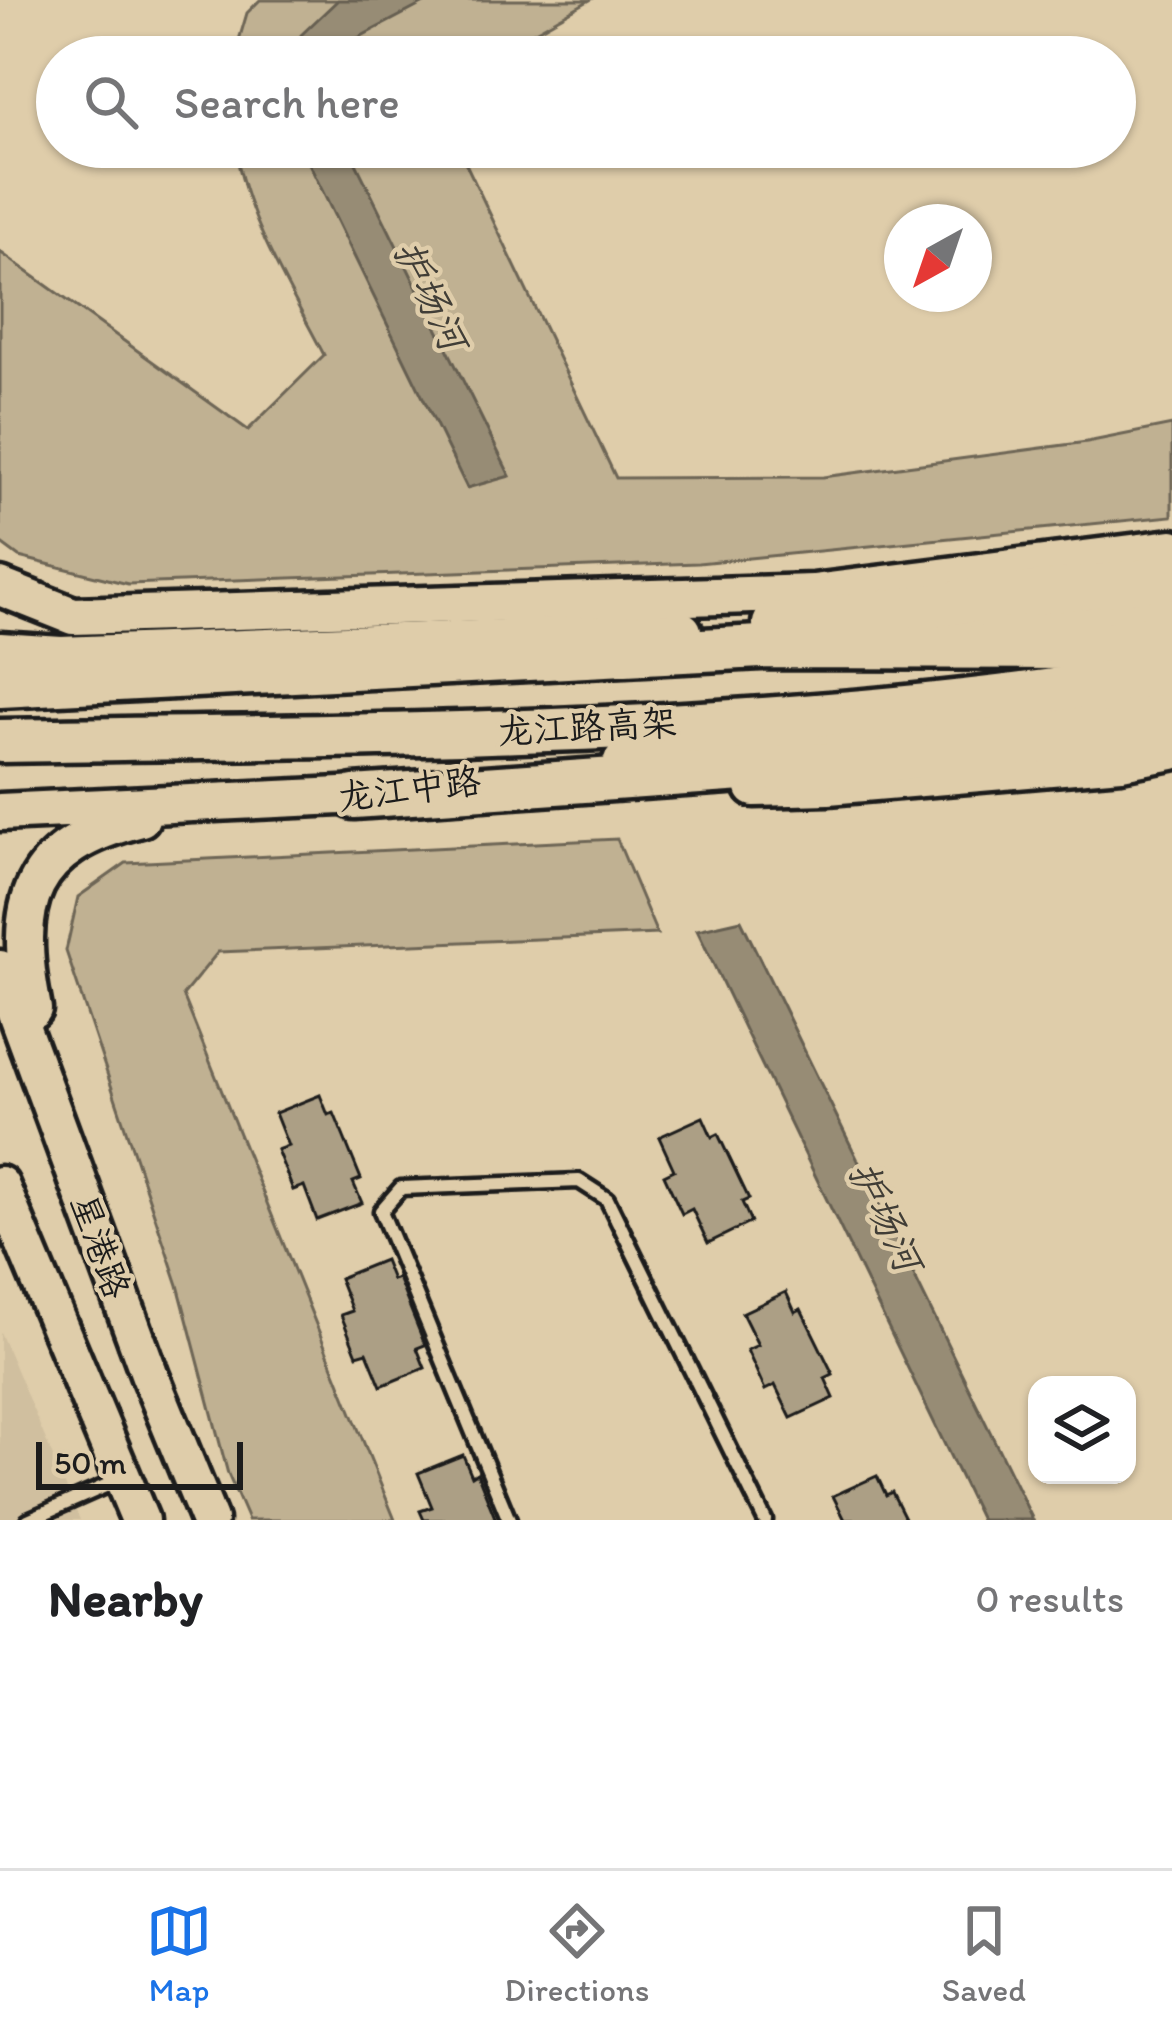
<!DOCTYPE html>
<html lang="en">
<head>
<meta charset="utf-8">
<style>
	body { margin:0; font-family:Itim,"LXGW WenKai TC",sans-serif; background:#f6f6f6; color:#202124 }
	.controls { position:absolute; right:36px; bottom:36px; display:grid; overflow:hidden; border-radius:24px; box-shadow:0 3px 9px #0004 }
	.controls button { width:108px; height:108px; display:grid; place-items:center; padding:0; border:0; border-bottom:3px solid #e0e0e0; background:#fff; color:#202124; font:60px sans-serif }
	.compass { position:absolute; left:884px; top:204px; width:108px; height:108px; border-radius:50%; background:#fff; box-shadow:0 3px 9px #0004; rotate:220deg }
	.scale { position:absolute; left:36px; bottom:30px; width:207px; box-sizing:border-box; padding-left:12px; border:6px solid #1c1c1c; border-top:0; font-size:33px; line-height:42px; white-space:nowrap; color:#1c1c1c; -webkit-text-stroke:9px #dfcdaa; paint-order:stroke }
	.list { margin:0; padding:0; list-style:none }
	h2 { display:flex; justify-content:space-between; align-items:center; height:156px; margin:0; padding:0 48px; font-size:51px }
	h2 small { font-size:39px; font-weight:400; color:#757577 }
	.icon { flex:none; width:66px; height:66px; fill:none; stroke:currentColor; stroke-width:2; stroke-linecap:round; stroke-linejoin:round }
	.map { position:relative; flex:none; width:1172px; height:1520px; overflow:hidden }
	.search { position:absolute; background:#fff; box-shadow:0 3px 9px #0004; left:36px; right:36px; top:36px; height:132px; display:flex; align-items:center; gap:30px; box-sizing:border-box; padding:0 42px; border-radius:66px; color:#757577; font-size:45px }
	.sheet { height:348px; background:#fff }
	nav { display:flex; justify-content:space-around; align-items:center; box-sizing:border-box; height:168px; border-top:3px solid #e0e0e0; background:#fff; font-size:33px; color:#757577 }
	nav a { display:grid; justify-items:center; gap:6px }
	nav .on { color:#1a73e8 }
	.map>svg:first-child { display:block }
</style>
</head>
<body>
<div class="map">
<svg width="1172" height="1520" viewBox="0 0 1172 1520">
	<rect width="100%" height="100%" fill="#dfcdaa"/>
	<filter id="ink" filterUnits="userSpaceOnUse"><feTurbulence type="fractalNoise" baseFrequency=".00833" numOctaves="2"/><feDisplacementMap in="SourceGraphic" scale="24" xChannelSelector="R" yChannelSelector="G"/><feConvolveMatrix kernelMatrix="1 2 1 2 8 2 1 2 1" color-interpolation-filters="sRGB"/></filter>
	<g filter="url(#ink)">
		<polygon fill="#d0bf9f" points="0,1332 80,1520 0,1520"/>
		<g fill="#c0b192" stroke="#6e6657" stroke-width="3">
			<polygon points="260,0 590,0 489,57 234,57 247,13"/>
			<path d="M 235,147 L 458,147 L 616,478 L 823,477 L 1087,442 L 1172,425 L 1172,516 L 698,563 L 128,584 L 19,557 L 0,543 L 0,252 L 248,430 L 324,355 C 290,289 247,221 235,147 Z"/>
			<polygon points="617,839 657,934 218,952 183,995 395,1520 248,1520 228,1474 178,1285 66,951 78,897 126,863"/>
		</g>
		<g fill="#978c75" stroke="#665f51" stroke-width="3">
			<polygon points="338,0 430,0 356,39 340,57 294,57 301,35"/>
			<polygon points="301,147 348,147 510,476 467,488"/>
			<polygon points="741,920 1033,1520 981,1520 697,930"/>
		</g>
		<g fill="#ac9f85" stroke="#1c1c1c" stroke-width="3">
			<polygon points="320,1095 328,1115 334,1113 361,1179 353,1182 362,1203 317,1220 304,1186 293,1190 277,1150 288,1146 275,1113"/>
			<polygon points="703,1117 712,1137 718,1134 749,1199 742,1202 751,1222 708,1243 692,1209 682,1214 664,1175 674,1170 659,1137"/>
			<polygon points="384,1260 392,1280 398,1278 425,1345 417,1348 425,1368 381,1386 367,1352 357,1355 341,1315 352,1311 339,1278"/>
			<polygon points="786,1292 795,1312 801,1309 833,1374 825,1378 834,1398 791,1418 775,1385 765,1390 747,1350 758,1345 742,1313"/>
			<polygon points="463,1455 472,1476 477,1473 496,1520 424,1520 420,1511 432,1507 418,1473"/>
			<polygon points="877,1476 886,1495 892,1492 906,1520 845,1520 833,1496"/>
		</g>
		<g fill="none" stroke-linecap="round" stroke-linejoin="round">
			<defs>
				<g id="lane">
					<polyline points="28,1520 121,1479"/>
					<polyline points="509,1520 381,1211 401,1188 579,1181 607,1199 765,1520"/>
				</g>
				<g id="primary">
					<polyline points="0,587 73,616 813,593 1172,548"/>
					<polyline points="894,627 1172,608"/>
					<polyline points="0,651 61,655 683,631"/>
					<polyline points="622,761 1012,718 1172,693"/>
					<polyline points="754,788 828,786 1121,761 1172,751"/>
					<polyline points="0,812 383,794"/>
					<polyline points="0,969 150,1376 209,1520"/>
					<path d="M 33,1009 C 12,902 27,847 141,818"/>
					<polyline points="0,1185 140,1520"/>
				</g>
				<g id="highway">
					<polyline points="774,624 1172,577"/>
					<polyline points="0,686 761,647 1076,648 1172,633"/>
					<path d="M 0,741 C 390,734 786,738 1172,672"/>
					<polyline points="354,797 886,760 1172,725"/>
				</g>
			</defs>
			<use href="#lane" stroke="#1c1c1c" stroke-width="21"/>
			<use href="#primary" stroke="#1c1c1c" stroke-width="45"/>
			<use href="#highway" stroke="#1c1c1c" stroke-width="51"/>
			<use href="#lane" stroke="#dfcdaa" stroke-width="12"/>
			<use href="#primary" stroke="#dfcdaa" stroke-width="36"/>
			<use href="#highway" stroke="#dfcdaa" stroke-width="42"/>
		</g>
	</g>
	<g text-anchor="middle" stroke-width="9" stroke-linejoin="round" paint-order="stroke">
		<g font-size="36" fill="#1c1c1c" stroke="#dfcdaa">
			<text transform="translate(587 726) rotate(-3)" y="13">龙江路高架</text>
			<text transform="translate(409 788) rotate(-7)" y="13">龙江中路</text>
			<text transform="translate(101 1246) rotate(70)" y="13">星港路</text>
		</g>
		<g font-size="39" font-style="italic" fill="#413e37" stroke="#dfcdaa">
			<text transform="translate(431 295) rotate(64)" y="14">护场河</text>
			<text transform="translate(886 1216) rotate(64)" y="14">护场河</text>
		</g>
	</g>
</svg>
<div class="controls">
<button><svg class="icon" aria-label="layers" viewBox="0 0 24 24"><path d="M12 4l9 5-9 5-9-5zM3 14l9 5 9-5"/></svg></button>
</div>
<svg class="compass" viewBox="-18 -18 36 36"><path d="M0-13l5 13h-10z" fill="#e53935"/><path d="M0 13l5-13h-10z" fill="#757577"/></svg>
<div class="scale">50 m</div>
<div class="search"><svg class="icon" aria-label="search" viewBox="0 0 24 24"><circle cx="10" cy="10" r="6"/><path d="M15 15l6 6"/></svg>Search here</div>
</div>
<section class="sheet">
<h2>Nearby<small>0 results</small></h2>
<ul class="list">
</ul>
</section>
<nav>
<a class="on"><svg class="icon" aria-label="map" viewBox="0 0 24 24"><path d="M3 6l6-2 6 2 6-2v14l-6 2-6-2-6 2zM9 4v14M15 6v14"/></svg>Map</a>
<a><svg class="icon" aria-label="directions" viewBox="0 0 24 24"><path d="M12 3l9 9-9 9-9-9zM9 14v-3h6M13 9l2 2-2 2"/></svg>Directions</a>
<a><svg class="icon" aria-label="saved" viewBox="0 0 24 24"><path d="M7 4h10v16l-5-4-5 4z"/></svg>Saved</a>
</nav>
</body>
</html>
